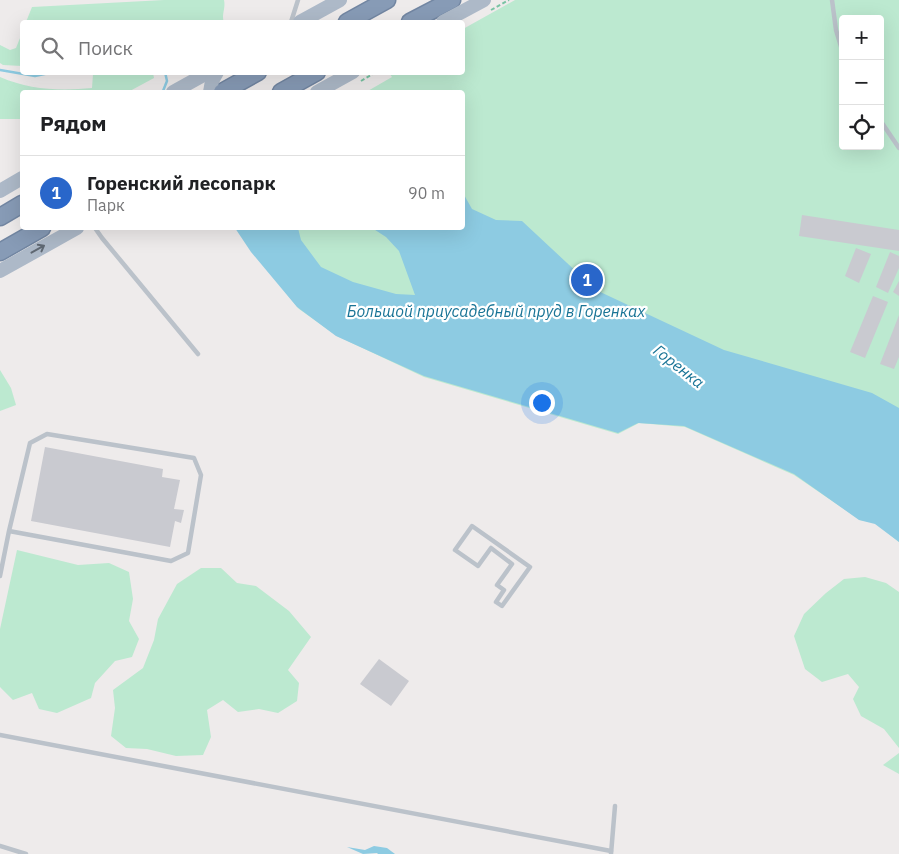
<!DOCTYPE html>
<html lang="ru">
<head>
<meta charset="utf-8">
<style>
	body { margin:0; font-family:"IBM Plex Sans",sans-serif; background:#f6f6f6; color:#202124 }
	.controls { position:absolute; right:15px; top:15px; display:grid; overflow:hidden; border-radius:5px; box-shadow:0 5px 20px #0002 }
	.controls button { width:45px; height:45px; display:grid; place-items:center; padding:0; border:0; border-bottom:1px solid #e0e0e0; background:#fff; color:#202124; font:25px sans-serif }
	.you { position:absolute; left:541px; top:402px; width:18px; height:18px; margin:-12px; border:4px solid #fff; border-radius:50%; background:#1a73e8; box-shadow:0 0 0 8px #1a73e833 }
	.badge { display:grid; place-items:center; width:32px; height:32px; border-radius:50%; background:#2966ca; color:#fff; font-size:16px; font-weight:700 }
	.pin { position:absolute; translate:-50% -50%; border:2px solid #fff; box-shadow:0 1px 5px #0006 }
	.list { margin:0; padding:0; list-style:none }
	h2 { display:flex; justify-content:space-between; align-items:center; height:65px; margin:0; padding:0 20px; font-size:21px }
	h2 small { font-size:16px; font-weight:400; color:#757577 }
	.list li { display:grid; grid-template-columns:32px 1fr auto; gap:15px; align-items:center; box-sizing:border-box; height:75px; padding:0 20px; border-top:1px solid #e0e0e0 }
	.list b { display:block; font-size:19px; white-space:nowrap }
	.list p { margin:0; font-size:16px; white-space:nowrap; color:#757577 }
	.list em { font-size:16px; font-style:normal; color:#757577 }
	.icon { flex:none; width:28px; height:28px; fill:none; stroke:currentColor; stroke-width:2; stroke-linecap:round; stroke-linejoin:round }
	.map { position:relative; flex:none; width:899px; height:854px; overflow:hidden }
	.search { position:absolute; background:#fff; box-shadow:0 5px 20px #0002; left:20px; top:20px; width:445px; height:55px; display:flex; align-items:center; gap:12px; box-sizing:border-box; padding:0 18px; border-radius:5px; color:#757577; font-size:19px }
	.panel { position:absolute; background:#fff; box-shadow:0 5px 20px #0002; left:20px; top:90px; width:445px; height:140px; border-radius:5px }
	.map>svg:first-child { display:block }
</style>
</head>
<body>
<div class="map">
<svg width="899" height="854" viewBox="0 0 899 854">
	<rect width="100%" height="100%" fill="#eeebeb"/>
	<g fill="#bce9d0" fill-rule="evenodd">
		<path d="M 164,0 L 224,0 C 226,8 221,15 224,22 L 26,22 L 32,7 Z"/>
		<path d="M 515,0 L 899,0 L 899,542 L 875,523 L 860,520 L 794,475 L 685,427 L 639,423 L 618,434 L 424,377 L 337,336 L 299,309 L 253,252 L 236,228 L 462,228 L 462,92 L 366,92 L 392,77 L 389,73 L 462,72 L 463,29 ZM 843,19 L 880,19 L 880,146 L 843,146 Z"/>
		<polygon points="22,33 22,66 3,65 0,63 0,45 10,50 16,48"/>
		<path d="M 96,72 L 153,73 L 154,78 L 128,92 L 22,92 L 22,119 L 0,119 L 0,77 C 30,90 60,91 92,88 L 93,74 Z"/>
		<polygon points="0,370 11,388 16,405 0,411"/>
		<polygon points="17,550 78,565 109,563 129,572 133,599 129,621 139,639 132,657 115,661 95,683 91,698 57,713 39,709 32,693 13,700 0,687 0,629"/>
		<polygon points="201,568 221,568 237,583 256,586 289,611 311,637 288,670 299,683 297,701 278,713 259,709 238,712 223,700 207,710 211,737 203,755 176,756 147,749 126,748 111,736 115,708 113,690 143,668 154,640 158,619 177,584"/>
		<polygon points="865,577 886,583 899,592 899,748 884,729 861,716 853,699 859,687 848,674 822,682 805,669 794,636 804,614 826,593 844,579"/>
		<polygon points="899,753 899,774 883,765"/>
	</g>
	<g fill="#8dcbe2">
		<polygon points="463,193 472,209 496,220 522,221 596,290 724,350 872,393 899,408 899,542 875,524 859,520 794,474 684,426 638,423 618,433 424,376 336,336 297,307 251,252 235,228 298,228 301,240 321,267 353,282 396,294 415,295 399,251 386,237 372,228 462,228"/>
		<polygon points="374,846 387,848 395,854 378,854 377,853 363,854 347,847 365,850"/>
	</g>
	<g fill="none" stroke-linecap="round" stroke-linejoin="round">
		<g stroke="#8dcbe2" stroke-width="2.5">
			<polyline points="0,70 35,76 54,72"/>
			<polyline points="163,91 167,81 165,72"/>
		</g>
	</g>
	<g fill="#c9cad0">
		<polygon points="802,215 899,230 899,251 799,236"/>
		<polygon points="856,248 871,254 859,283 845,276"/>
		<polygon points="890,252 899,256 899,268 888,293 876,287"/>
		<polygon points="899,281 899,296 893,292"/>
		<polygon points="873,296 888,302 865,358 850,352"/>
		<polygon points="899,315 899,357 894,369 880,364"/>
		<polygon points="45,447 163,469 162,477 180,480 174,509 184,510 181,523 175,521 170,547 31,521"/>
		<polygon points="379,659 409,681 391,706 360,684"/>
	</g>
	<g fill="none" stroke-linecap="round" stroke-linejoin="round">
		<defs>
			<g id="highway">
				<polyline points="347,22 387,0"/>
				<polyline points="410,22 452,0"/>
				<polyline points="222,92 258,72"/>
				<polyline points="281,92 317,72"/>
				<polyline points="0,217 22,204"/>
				<polyline points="0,252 42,228"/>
			</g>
		</defs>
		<use href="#highway" stroke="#7286a2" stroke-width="19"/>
		<g stroke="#78c3a3" stroke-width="2" stroke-dasharray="4 2.5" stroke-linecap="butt">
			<polyline points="491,10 509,0"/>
			<polyline points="361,81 376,72"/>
		</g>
		<g stroke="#bbc2ca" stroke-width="4.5">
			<polyline points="832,0 836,30 843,53"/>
			<polyline points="291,22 298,0"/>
			<polyline points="880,120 899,148"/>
			<polyline points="95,228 102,238 198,354"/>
			<polygon points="472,526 530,567 502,606 496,602 504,590 497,585 512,564 491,548 478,566 455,550"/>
			<polyline points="0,576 9,531 30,443 47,434 194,458 201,475 188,553 171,561 9,531"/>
			<polyline points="0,735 611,851"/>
			<polyline points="0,846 26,854"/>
			<polyline points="611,854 615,806"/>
		</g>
		<g stroke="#adb9c8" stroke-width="14">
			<polyline points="300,22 340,0"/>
			<polyline points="443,22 484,0"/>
			<polyline points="173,92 209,72"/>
			<polyline points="210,92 212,81 217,72"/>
			<polyline points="317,92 353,72"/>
			<polyline points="0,191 22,178"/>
			<polyline points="0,271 77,228"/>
		</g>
		<use href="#highway" stroke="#879bb6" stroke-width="16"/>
	</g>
	<defs><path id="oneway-shaft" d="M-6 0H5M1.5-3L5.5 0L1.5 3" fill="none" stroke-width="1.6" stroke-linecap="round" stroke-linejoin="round" transform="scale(1.25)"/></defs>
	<use stroke="#606973" href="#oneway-shaft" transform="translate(38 249) rotate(-29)"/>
	<g text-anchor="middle" stroke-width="4.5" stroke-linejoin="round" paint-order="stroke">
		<g font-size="16" font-style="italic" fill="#197496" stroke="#fff">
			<text x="496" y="317">Большой приусадебный пруд в Горенках</text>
			<text transform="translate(679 366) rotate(38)" y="6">Горенка</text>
		</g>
	</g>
</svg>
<div class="controls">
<button>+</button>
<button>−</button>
<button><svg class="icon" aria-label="locate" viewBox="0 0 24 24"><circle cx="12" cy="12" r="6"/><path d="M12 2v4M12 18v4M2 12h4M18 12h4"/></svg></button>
</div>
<div class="you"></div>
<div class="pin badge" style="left:587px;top:280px">1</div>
<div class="search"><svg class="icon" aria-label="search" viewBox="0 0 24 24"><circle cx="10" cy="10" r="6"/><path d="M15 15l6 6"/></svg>Поиск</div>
<section class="panel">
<h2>Рядом<small></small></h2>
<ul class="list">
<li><span class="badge">1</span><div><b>Горенский лесопарк</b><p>Парк</p></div><em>90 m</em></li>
</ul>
</section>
</div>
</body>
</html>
